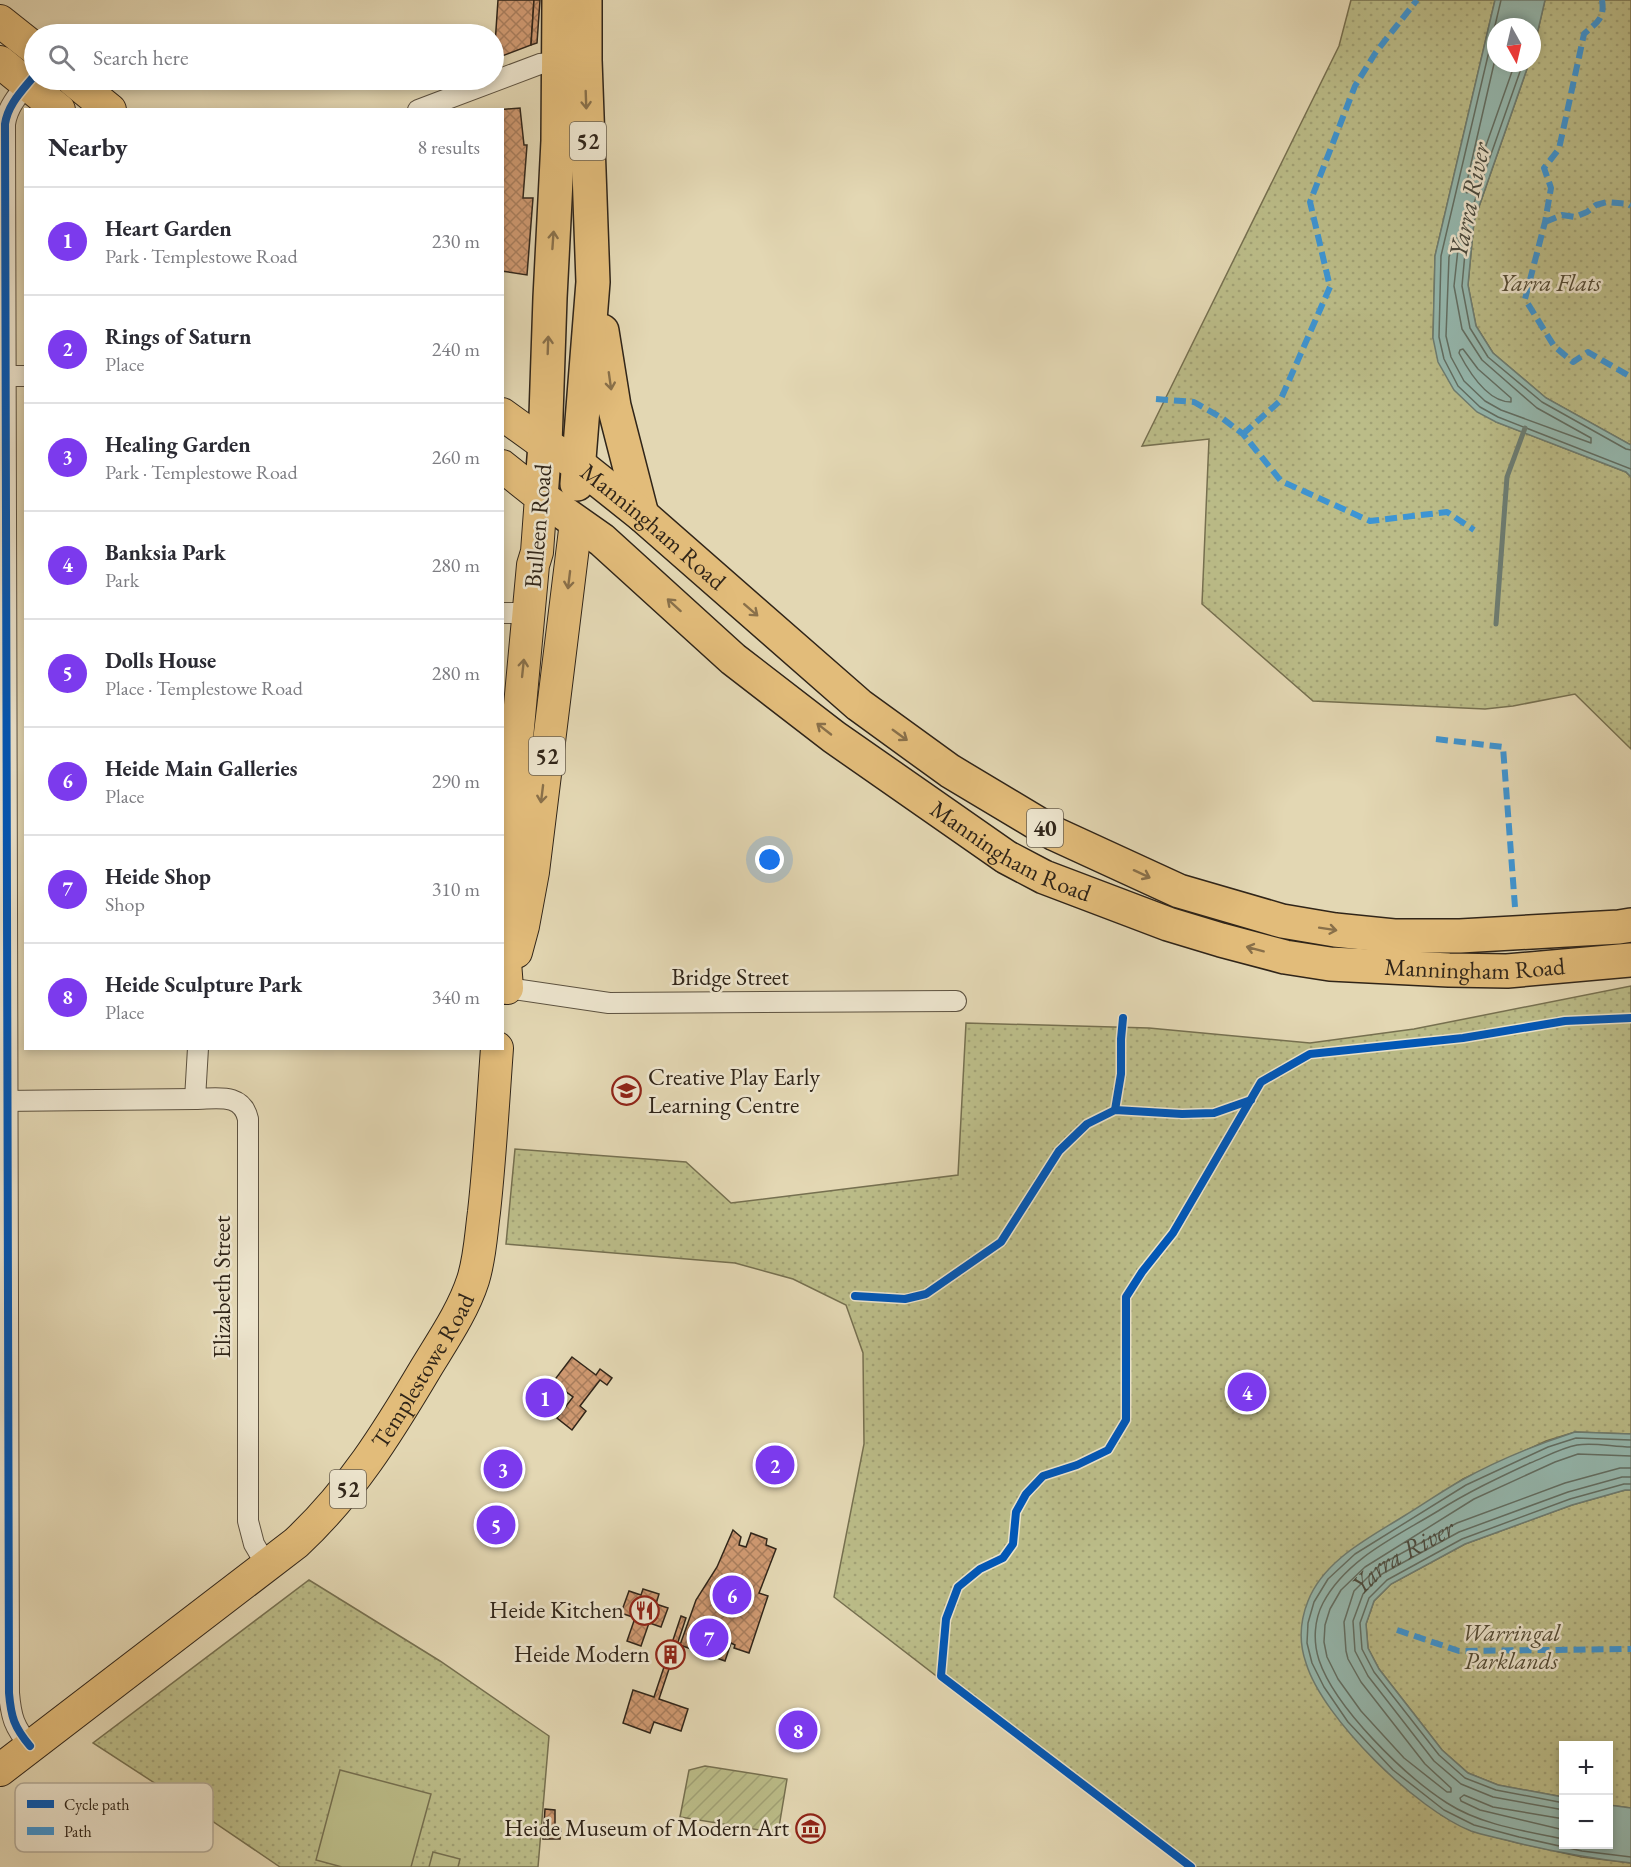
<!DOCTYPE html>
<html lang="en">
<head>
<meta charset="utf-8">
<style>
	body { margin:0; font-family:"EB Garamond",serif; background:#f7f7f7; color:#2b2b33 }
	.controls { position:absolute; right:18px; bottom:18px; display:grid; overflow:hidden; border-radius:0px; box-shadow:0 3px 9px #0003 }
	.controls button { width:54px; height:54px; display:grid; place-items:center; padding:0; border:0; border-bottom:2px solid #e1e1e2; background:#fff; color:#2b2b33; font:30px sans-serif }
	.compass { position:absolute; left:1487px; top:18px; width:54px; height:54px; border-radius:50%; background:#fff; box-shadow:0 3px 9px #0003; rotate:172deg }
	.you { position:absolute; left:770px; top:860px; width:21px; height:21px; margin:-15px; border:4px solid #fff; border-radius:50%; background:#1a73e8; box-shadow:0 0 0 9px #1a73e833 }
	.badge { display:grid; place-items:center; width:39px; height:39px; border-radius:50%; background:#7c3aed; color:#fff; font-size:20px; font-weight:700 }
	.pin { position:absolute; translate:-50% -50%; border:3px solid #fff; box-shadow:0 2px 6px #0006 }
	.list { margin:0; padding:0; list-style:none }
	h2 { display:flex; justify-content:space-between; align-items:center; height:78px; margin:0; padding:0 24px; font-size:26px }
	h2 small { font-size:20px; font-weight:400; color:#7c7c81 }
	.list li { display:grid; grid-template-columns:39px 1fr auto; gap:18px; align-items:center; box-sizing:border-box; height:108px; padding:0 24px; border-top:2px solid #e1e1e2 }
	.list b { display:block; font-size:22px; white-space:nowrap }
	.list p { margin:0; font-size:20px; white-space:nowrap; color:#7c7c81 }
	.list em { font-size:20px; font-style:normal; color:#7c7c81 }
	.icon { flex:none; width:33px; height:33px; fill:none; stroke:currentColor; stroke-width:2; stroke-linecap:round; stroke-linejoin:round }
	.map { position:relative; flex:none; width:1631px; height:1867px; overflow:hidden }
	.search { position:absolute; background:#fff; box-shadow:0 3px 9px #0003; left:24px; top:24px; width:480px; height:66px; display:flex; align-items:center; gap:15px; box-sizing:border-box; padding:0 21px; border-radius:33px; color:#7c7c81; font-size:22px }
	.panel { position:absolute; background:#fff; box-shadow:0 3px 9px #0003; left:24px; top:108px; width:480px; height:942px; border-radius:0px }
	.map>svg:first-child { display:block }
</style>
</head>
<body>
<div class="map">
<svg width="1631" height="1867" viewBox="0 0 1631 1867">
	<defs>
		<pattern id="grass-dots" width="8" height="8" patternUnits="userSpaceOnUse" patternTransform="scale(1.5)"><rect width="8" height="8" fill="#bbbc88"/><path d="M2 2h.1M6 6h.1" fill="none" stroke="#a1a175" stroke-width="1.8" stroke-linecap="round"/></pattern>
		<pattern id="garden-furrows" width="10" height="10" patternUnits="userSpaceOnUse" patternTransform="scale(1.5)"><rect width="10" height="10" fill="#bbbc88"/><path d="M-1 1l2-2M0 10L10 0M9 11l2-2" fill="none" stroke="#a1a175"/></pattern>
		<pattern id="building-cross-hatch" width="8" height="8" patternUnits="userSpaceOnUse" patternTransform="scale(1.5)"><rect width="8" height="8" fill="#cf9971"/><path d="M0 0l8 8M0 8l8-8" fill="none" stroke="#a87d5c"/></pattern>
	</defs>
	<rect width="100%" height="100%" fill="#e3d7b3"/>
	<filter id="stains"><feTurbulence type="fractalNoise" baseFrequency=".00333" numOctaves="4"/><feColorMatrix values="0 0 0 0 .2 0 0 0 0 .09 0 0 0 0 .02 0 0 0 .5 -.17"/></filter>
	<radialGradient id="worn" r=".72"><stop offset=".6" stop-color="#630" stop-opacity="0"/><stop offset="1" stop-color="#630" stop-opacity=".3"/></radialGradient>
	<g fill="url(#grass-dots)" stroke="#767050" stroke-width="1.5">
		<polygon points="1351,0 1495,0 1435,256 1433,338 1496,422 1626,472 1631,477 1631,749 1575,694 1513,706 1485,709 1313,701 1202,604 1209,439 1142,446 1339,46"/>
		<polygon points="1545,0 1631,0 1631,445 1546,398 1493,353 1476,326 1468,285 1474,221 1529,63 1532,63 1532,56"/>
		<polygon points="1631,986 1631,1434 1575,1432 1546,1441 1463,1479 1323,1576 1441,1815 1472,1831 1518,1843 1582,1857 1631,1863 1631,1867 1184,1867 834,1597 864,1444 863,1353 846,1305 793,1279 735,1263 506,1244 515,1149 686,1162 731,1203 958,1175 966,1023 1149,1028 1310,1043 1414,1029"/>
		<polygon points="1625,1490 1631,1490 1631,1808 1609,1805 1608,1746 1564,1746 1563,1797 1498,1785 1468,1773 1442,1750 1379,1669 1368,1648 1366,1624 1374,1601 1391,1584 1465,1544 1572,1505"/>
		<polygon points="309,1580 440,1661 549,1736 538,1867 280,1867 190,1806 93,1743"/>
	</g>
	<polygon fill="url(#garden-furrows)" stroke="#767050" stroke-width="1.5" points="705,1766 787,1779 778,1833 680,1817 689,1770"/>
	<g fill="#bbbc88" stroke="#767050" stroke-width="1.5">
		<polygon points="340,1770 431,1794 411,1867 342,1867 316,1860"/>
		<polygon points="433,1852 460,1859 458,1867 429,1867"/>
	</g>
	<g fill="#95b9b0" stroke="#6d7e74" stroke-width="1.5">
		<polygon points="1495,0 1545,0 1532,56 1532,27 1496,27 1496,63 1529,63 1474,221 1468,285 1476,326 1493,353 1546,398 1631,445 1631,477 1626,472 1496,422 1477,412 1454,390 1438,362 1433,338 1435,256"/>
		<path d="M 1575,1432 L 1631,1434 L 1631,1490 L 1625,1490 L 1572,1505 L 1465,1544 L 1391,1584 L 1374,1601 L 1366,1624 L 1368,1648 L 1379,1669 L 1442,1750 L 1468,1773 L 1498,1785 L 1563,1797 L 1564,1844 L 1608,1844 L 1609,1805 L 1631,1808 L 1631,1863 C 1589,1858 1548,1851 1506,1840 C 1495,1837 1482,1835 1471,1831 C 1417,1810 1323,1719 1306,1663 C 1299,1643 1300,1621 1308,1601 C 1324,1560 1369,1538 1404,1516 C 1424,1504 1442,1491 1462,1480 C 1496,1461 1538,1444 1575,1432 Z"/>
	</g>
	<g fill="none" stroke-linecap="round" stroke-linejoin="round">
		<g stroke="#626f64" stroke-width="1.5">
			<polyline points="1501,0 1441,256 1439,337 1444,359 1458,386 1480,407 1498,417 1631,469"/>
			<polyline points="1496,55 1465,190 1467,193 1470,191 1515,63"/>
			<polyline points="1523,63 1468,220 1462,286 1470,328 1488,357 1542,402 1626,449 1631,450"/>
			<polygon points="1455,238 1458,238 1459,240 1454,286 1462,329 1482,360 1537,408 1591,438 1591,443 1501,410 1485,401 1464,381 1451,357 1446,336 1449,257"/>
			<path d="M 1463,349 L 1478,369 L 1511,398 L 1511,402 C 1487,402 1469,372 1459,353 L 1460,350 Z"/>
			<polyline points="1631,1440 1576,1438 1548,1447 1466,1485 1355,1554 1328,1579 1314,1602 1308,1623 1307,1643 1312,1663 1324,1687 1348,1722 1393,1770 1444,1810 1474,1825 1519,1837 1582,1851 1631,1857"/>
			<path id="s1" d="M 1631,1456 L 1578,1454 L 1555,1462 L 1474,1499 L 1365,1567 L 1341,1590 L 1330,1609 L 1325,1625 L 1324,1642 L 1327,1657 L 1338,1679 L 1361,1711 L 1404,1758 L 1447,1792 L 1451,1792 L 1451,1788 L 1425,1764 L 1361,1682 L 1348,1659 L 1346,1651 L 1344,1622 L 1354,1591 L 1380,1565 L 1457,1523 L 1565,1483 L 1620,1468 L 1631,1468"/>
			<polyline points="1564,1803 1496,1790 1465,1778 1439,1755 1374,1672 1362,1649 1360,1623 1369,1598 1387,1580 1462,1539 1570,1499 1624,1484 1631,1484"/>
			<polyline points="1564,1810 1493,1797 1461,1784 1434,1761 1368,1676 1355,1651 1353,1621 1363,1594 1382,1574 1459,1532 1568,1492 1622,1477 1631,1477"/>
			<polyline points="1564,1819 1493,1807 1464,1795 1460,1798 1461,1801 1480,1810 1564,1830"/>
			<path d="M 1564,1839 C 1525,1831 1481,1825 1447,1803 C 1405,1776 1335,1708 1319,1660 C 1313,1642 1314,1620 1323,1603 C 1346,1559 1397,1536 1438,1511 C 1468,1492 1498,1478 1530,1463 C 1545,1457 1561,1448 1577,1445 C 1594,1442 1613,1447 1631,1447"/>
		</g>
		<polyline stroke="#6d7e74" stroke-width="5" points="1496,624 1507,477 1525,428"/>
	</g>
	<g fill="url(#building-cross-hatch)" stroke="#302519" stroke-width="1.5">
		<polygon points="498,0 534,0 531,45 494,59"/>
		<polygon points="534,0 540,0 537,43 531,45"/>
		<polygon points="520,108 524,145 527,145 523,198 533,198 527,275 502,271 502,110 497,110"/>
		<polygon points="572,1357 596,1375 600,1369 612,1378 607,1385 600,1380 580,1406 586,1411 572,1430 557,1418 573,1397 553,1382"/>
		<polygon points="492,1517 498,1517 498,1520 502,1521 501,1530 491,1529"/>
		<polygon points="733,1530 741,1537 739,1545 746,1547 751,1533 767,1539 766,1545 776,1549 759,1593 768,1596 749,1653 734,1648 735,1645 731,1643 725,1661 680,1645 696,1600 717,1567"/>
		<polygon points="643,1589 659,1594 656,1604 668,1608 661,1627 621,1613 629,1591 641,1595"/>
		<polygon points="681,1616 686,1618 659,1699 688,1709 681,1731 654,1722 650,1733 623,1723 633,1690 654,1697"/>
		<polygon points="635,1618 649,1623 641,1646 627,1641"/>
		<polygon points="545,1809 555,1810 555,1829 561,1829 560,1839 543,1839"/>
	</g>
	<g fill="none" stroke-linecap="round" stroke-linejoin="round">
		<defs>
			<g id="minor">
				<polyline points="418,110 540,64 569,61"/>
				<polyline points="6,376 26,376"/>
				<polyline points="502,613 529,613"/>
				<polyline points="507,988 609,1003 956,1001"/>
				<path d="M 198,1048 L 195,1099 C 216,1099 242,1092 248,1119 L 248,1521 L 254,1544 L 267,1566"/>
				<polyline points="0,1101 195,1099"/>
				<path d="M 30,1746 C 14,1727 11,1717 9,1693 L 5,124 C 8,104 22,91 34,76"/>
			</g>
			<g id="primary">
				<polyline points="0,21 34,48"/>
				<polyline points="0,62 59,110"/>
				<polyline points="73,80 110,110"/>
				<polyline points="502,414 545,445"/>
				<polyline points="502,466 541,497 537,552 533,565 505,868 503,936 507,988"/>
				<polyline points="516,952 523,926 533,872 576,522"/>
				<path id="s2" d="M 0,1770 L 296,1543 C 351,1492 388,1432 426,1368 C 443,1340 463,1311 473,1280 C 480,1258 481,1234 484,1212 C 490,1158 493,1103 497,1048"/>
			</g>
			<g id="trunk">
				<path id="s3" d="M 559,0 L 558,141 L 550,298 L 545,445 L 541,497 L 602,540 L 733,659 L 834,737 L 1006,857 L 1044,877 L 1168,924 L 1221,940 L 1285,957 L 1330,964 L 1449,970 L 1507,971 L 1631,960"/>
				<polyline points="602,331 614,406 642,515"/>
				<path id="s4" d="M 545,445 L 578,464 L 642,515 L 859,705 L 950,771 L 1055,834 L 1179,891 L 1282,921 L 1335,930 L 1394,936 L 1460,936 L 1619,927 L 1631,925"/>
				<polyline points="577,484 593,282 585,60 585,0"/>
			</g>
		</defs>
		<use href="#minor" stroke="#5d5240" stroke-width="22"/>
		<use href="#primary" stroke="#302519" stroke-width="34"/>
		<use href="#trunk" stroke="#302519" stroke-width="36"/>
		<use href="#minor" stroke="#ede5ce" stroke-width="20"/>
		<use href="#primary" stroke="#e2bc7a" stroke-width="32"/>
		<use href="#trunk" stroke="#e2bc7a" stroke-width="33"/>
		<g stroke="#3d95d4" stroke-width="6" stroke-dasharray="12 6" stroke-linecap="butt">
			<path d="M 1602,0 C 1605,19 1597,22 1584,34 L 1559,149 L 1544,168 L 1551,188 L 1545,222 L 1525,299 L 1554,346 L 1573,362 L 1588,352 L 1631,377"/>
			<polyline points="1545,222 1562,215 1575,217 1587,212 1596,205 1607,202 1628,204 1631,206"/>
			<polyline points="1156,399 1194,402 1222,418 1243,434 1281,481 1370,521 1447,512 1474,530"/>
			<polyline points="1243,434 1280,401 1330,287 1310,202 1355,86 1376,52 1417,0"/>
			<polyline points="1436,739 1503,747 1515,907"/>
			<polyline points="1397,1630 1459,1651 1631,1649"/>
		</g>
		<defs>
			<g id="cycleway">
				<polyline points="1115,1110 1121,1074 1121,1039 1123,1018"/>
				<polyline points="855,1296 905,1299 926,1294 1001,1242 1059,1151 1087,1124 1115,1110 1182,1114 1214,1113 1251,1100"/>
				<path d="M 30,1746 C 14,1727 11,1717 9,1693 L 5,124 C 8,104 22,91 34,76"/>
				<polyline points="1191,1867 941,1676 946,1619 958,1587 980,1569 1003,1558 1013,1544 1016,1512 1026,1494 1043,1476 1077,1465 1108,1450 1126,1420 1126,1297 1142,1272 1173,1233 1261,1082 1310,1054 1463,1038 1565,1021 1631,1018"/>
			</g>
		</defs>
		<use href="#cycleway" stroke="#ede5ce" stroke-width="11"/>
		<use href="#cycleway" stroke="#0057b8" stroke-width="8"/>
	</g>
	<defs><path id="oneway-shaft" d="M-6 0H5M1.5-3L5.5 0L1.5 3" fill="none" stroke-width="1.6" stroke-linecap="round" stroke-linejoin="round" transform="scale(1.5)"/></defs>
	<g stroke="#89704a">
		<use href="#oneway-shaft" transform="translate(586 100) rotate(88)"/>
		<use href="#oneway-shaft" transform="translate(553 240) rotate(-86)"/>
		<use href="#oneway-shaft" transform="translate(548 345) rotate(-88)"/>
		<use href="#oneway-shaft" transform="translate(610 381) rotate(82)"/>
		<use href="#oneway-shaft" transform="translate(569 580) rotate(97)"/>
		<use href="#oneway-shaft" transform="translate(674 605) rotate(-138)"/>
		<use href="#oneway-shaft" transform="translate(751 610) rotate(41)"/>
		<use href="#oneway-shaft" transform="translate(523 668) rotate(-84)"/>
		<use href="#oneway-shaft" transform="translate(824 729) rotate(-142)"/>
		<use href="#oneway-shaft" transform="translate(900 735) rotate(36)"/>
		<use href="#oneway-shaft" transform="translate(542 794) rotate(97)"/>
		<use href="#oneway-shaft" transform="translate(1142 874) rotate(25)"/>
		<use href="#oneway-shaft" transform="translate(1328 929) rotate(9)"/>
		<use href="#oneway-shaft" transform="translate(1255 949) rotate(-165)"/>
	</g>
	<defs>
		<symbol id="school-ring" viewBox="-11 -11 22 22"><circle r="9.5" fill="#ede5ce" stroke="#8f2418" stroke-width="1.5"/><path d="M0-5L7-2L0 1L-7-2ZM-4 1L0 2.5L4 1V4Q0 6-4 4Z" fill="#8f2418"/></symbol>
		<symbol id="restaurant-ring" viewBox="-11 -11 22 22"><circle r="9.5" fill="#ede5ce" stroke="#8f2418" stroke-width="1.5"/><path d="M-5-6h1v4h1v-4h1v4h1v-4h1v5L-1.5 .5V6h-2V.5L-5-1ZM5-6V6H3V1.5H1.5Q1.5-4 5-6Z" fill="#8f2418"/></symbol>
		<symbol id="building-ring" viewBox="-11 -11 22 22"><circle r="9.5" fill="#ede5ce" stroke="#8f2418" stroke-width="1.5"/><path d="M-4-6H4V6H1V3H-1V6H-4ZM-2.5-4.3h1.7v1.8h-1.7ZM.8-4.3h1.7v1.8H.8ZM-2.5-1h1.7V.8h-1.7ZM.8-1h1.7V.8H.8Z" fill="#8f2418"/></symbol>
		<symbol id="museum-ring" viewBox="-11 -11 22 22"><circle r="9.5" fill="#ede5ce" stroke="#8f2418" stroke-width="1.5"/><path d="M0-6L6-3V-2H-6V-3ZM-5-1h2V3h-2ZM-1-1h2V3h-2ZM3-1h2V3H3ZM-6 4H6V6H-6Z" fill="#8f2418"/></symbol>
	</defs>
	<g fill-rule="evenodd">
		<use href="#school-ring" x="610" y="1074" width="33" height="33"/>
		<use href="#restaurant-ring" x="628" y="1594" width="33" height="33"/>
		<use href="#building-ring" x="654" y="1638" width="33" height="33"/>
		<use href="#museum-ring" x="794" y="1812" width="33" height="33"/>
	</g>
	<g text-anchor="middle" stroke-width="5" stroke-linejoin="round" paint-order="stroke">
		<g fill="#ede5ce" stroke="#695f4f" stroke-width="1.5">
			<rect x="570" y="122" width="36" height="38" rx="4.5"/>
			<rect x="529" y="737" width="36" height="38" rx="4.5"/>
			<rect x="1027" y="809" width="36" height="38" rx="4.5"/>
			<rect x="330" y="1470" width="36" height="38" rx="4.5"/>
		</g>
		<g font-size="22" font-weight="bold" fill="#302519">
			<text x="588" y="149">52</text>
			<text x="547" y="764">52</text>
			<text x="1045" y="836">40</text>
			<text x="348" y="1497">52</text>
		</g>
		<g font-size="24" font-style="italic" fill="#534b35" stroke="#ede5ce">
			<text x="1550" y="291">Yarra Flats</text>
			<text x="1511" y="1641">Warringal<tspan x="1511" dy="28">Parklands</tspan></text>
		</g>
		<g font-size="24" fill="#302519" stroke="#ede5ce">
			<text transform="translate(538 526) rotate(-85)" y="8">Bulleen Road</text>
			<text dy="8" stroke="none"><textPath href="#s4" startOffset="136">Manningham Road</textPath></text>
			<text dy="8" stroke="none"><textPath href="#s3" startOffset="1088">Manningham Road</textPath></text>
			<text dy="8" stroke="none"><textPath href="#s3" startOffset="1574">Manningham Road</textPath></text>
			<text x="730" y="985">Bridge Street</text>
			<text transform="translate(222 1287) rotate(-90)" y="8">Elizabeth Street</text>
			<text dy="8" stroke="none"><textPath href="#s2" startOffset="588">Templestowe Road</textPath></text>
		</g>
		<g font-size="24" fill="#302519" stroke="#ede5ce" text-anchor="end">
			<text x="648" y="1085" text-anchor="start">Creative Play Early<tspan x="648" dy="28">Learning Centre</tspan></text>
			<text x="624" y="1618">Heide Kitchen</text>
			<text x="650" y="1662">Heide Modern</text>
			<text x="789" y="1836">Heide Museum of Modern Art</text>
		</g>
		<g font-size="26" font-style="italic" fill="#494a3f" stroke="#ede5ce">
			<text transform="translate(1469 200) rotate(-78)" y="9">Yarra River</text>
			<text dy="9" stroke="none"><textPath href="#s1" startOffset="886">Yarra River</textPath></text>
		</g>
	</g>
	<rect x="15" y="1783" width="198" height="69" rx="9" fill="#ede5ce" stroke="#b4ab98" stroke-width="1.5"/>
	<rect x="27" y="1800" width="27" height="8" fill="#0057b8"/>
	<rect x="27" y="1827" width="27" height="8" fill="#3d95d4"/>
	<g font-size="16" fill="#302519">
		<text x="64" y="1810">Cycle path</text>
		<text x="64" y="1837">Path</text>
	</g>
	<rect width="100%" height="100%" filter="url(#stains)"/>
	<rect width="100%" height="100%" fill="url(#worn)"/>
</svg>
<div class="controls">
<button>+</button>
<button>−</button>
</div>
<svg class="compass" viewBox="-18 -18 36 36"><path d="M0-13l5 13h-10z" fill="#e53935"/><path d="M0 13l5-13h-10z" fill="#7c7c81"/></svg>
<div class="you"></div>
<div class="pin badge" style="left:545px;top:1398px">1</div>
<div class="pin badge" style="left:775px;top:1465px">2</div>
<div class="pin badge" style="left:503px;top:1469px">3</div>
<div class="pin badge" style="left:1247px;top:1392px">4</div>
<div class="pin badge" style="left:496px;top:1525px">5</div>
<div class="pin badge" style="left:732px;top:1595px">6</div>
<div class="pin badge" style="left:709px;top:1638px">7</div>
<div class="pin badge" style="left:798px;top:1730px">8</div>
<div class="search"><svg class="icon" aria-label="search" viewBox="0 0 24 24"><circle cx="10" cy="10" r="6"/><path d="M15 15l6 6"/></svg>Search here</div>
<section class="panel">
<h2>Nearby<small>8 results</small></h2>
<ul class="list">
<li><span class="badge">1</span><div><b>Heart Garden</b><p>Park · Templestowe Road</p></div><em>230 m</em></li>
<li><span class="badge">2</span><div><b>Rings of Saturn</b><p>Place</p></div><em>240 m</em></li>
<li><span class="badge">3</span><div><b>Healing Garden</b><p>Park · Templestowe Road</p></div><em>260 m</em></li>
<li><span class="badge">4</span><div><b>Banksia Park</b><p>Park</p></div><em>280 m</em></li>
<li><span class="badge">5</span><div><b>Dolls House</b><p>Place · Templestowe Road</p></div><em>280 m</em></li>
<li><span class="badge">6</span><div><b>Heide Main Galleries</b><p>Place</p></div><em>290 m</em></li>
<li><span class="badge">7</span><div><b>Heide Shop</b><p>Shop</p></div><em>310 m</em></li>
<li><span class="badge">8</span><div><b>Heide Sculpture Park</b><p>Place</p></div><em>340 m</em></li>
</ul>
</section>
</div>
</body>
</html>
